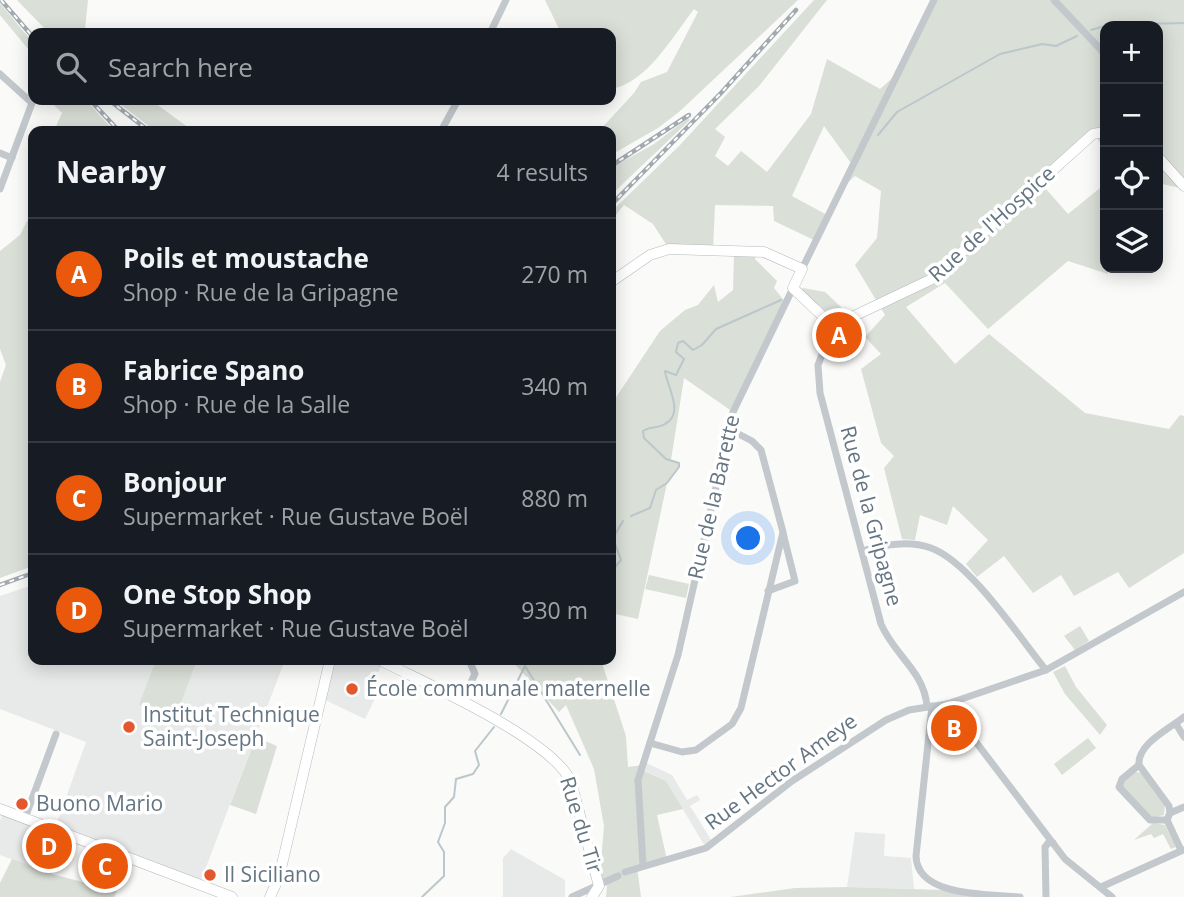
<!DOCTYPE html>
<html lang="en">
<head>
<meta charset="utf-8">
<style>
	body { margin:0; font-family:"Open Sans",sans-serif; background:#242831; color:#f1f3f6 }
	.controls { position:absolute; right:21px; top:21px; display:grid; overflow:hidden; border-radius:14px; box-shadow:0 4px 18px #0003 }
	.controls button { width:63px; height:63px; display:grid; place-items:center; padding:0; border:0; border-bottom:2px solid #363941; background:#171b24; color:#f1f3f6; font:35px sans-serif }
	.you { position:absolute; left:749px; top:539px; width:24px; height:24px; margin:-18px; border:5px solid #fff; border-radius:50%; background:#1a73e8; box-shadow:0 0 0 10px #1a73e833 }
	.badge { display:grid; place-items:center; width:46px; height:46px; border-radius:50%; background:#ea580c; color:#fff; font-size:23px; font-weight:700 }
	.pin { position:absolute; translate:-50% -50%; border:4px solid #fff; box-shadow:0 2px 7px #0006 }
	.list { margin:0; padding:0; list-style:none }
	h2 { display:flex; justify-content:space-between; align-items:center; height:91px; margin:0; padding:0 28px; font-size:30px }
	h2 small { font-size:23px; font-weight:400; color:#9ea1a6 }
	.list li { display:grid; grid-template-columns:46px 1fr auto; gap:21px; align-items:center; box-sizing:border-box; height:112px; padding:0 28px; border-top:2px solid #363941 }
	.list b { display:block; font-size:26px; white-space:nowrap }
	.list p { margin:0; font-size:23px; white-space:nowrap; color:#9ea1a6 }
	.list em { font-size:23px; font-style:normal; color:#9ea1a6 }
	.icon { flex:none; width:38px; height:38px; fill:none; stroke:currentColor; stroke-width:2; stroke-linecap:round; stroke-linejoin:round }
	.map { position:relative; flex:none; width:1184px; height:897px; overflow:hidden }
	.search { position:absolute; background:#171b24; box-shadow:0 4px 18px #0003; left:28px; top:28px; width:588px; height:77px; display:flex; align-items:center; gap:18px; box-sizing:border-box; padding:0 24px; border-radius:14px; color:#9ea1a6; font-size:26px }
	.panel { position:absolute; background:#171b24; box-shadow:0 4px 18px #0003; left:28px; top:126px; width:588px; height:539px; border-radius:14px }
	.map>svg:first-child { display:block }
</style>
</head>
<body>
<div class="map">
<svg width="1184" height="897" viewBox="0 0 1184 897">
	<rect width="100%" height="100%" fill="#fafaf8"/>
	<g fill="#e8e9e9">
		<polygon points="33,585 33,660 285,660 200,883 67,834 52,874 0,855 0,821 3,810 55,828 86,742 0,709 0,596"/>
		<polygon points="332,660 370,660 381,666 372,685 379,690 365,719 323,699"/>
		<polygon points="644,762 672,775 687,800 697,795 700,800 690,806 713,843 706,848 666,781 641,769"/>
		<polygon points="855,832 885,834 884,856 911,858 914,889 847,887"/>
		<polygon points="511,849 565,880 565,897 503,897 503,858"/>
	</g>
	<g fill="#dadfd7">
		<polygon points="17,0 88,0 85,29 91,33 49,33"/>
		<path d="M 545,0 L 798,0 L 679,112 L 658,128 L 611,155 L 611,131 L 599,131 L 634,93 L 641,82 L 667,72 L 698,12 L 694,9 C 673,36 647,83 611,89 L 611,33 L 561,33 Z"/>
		<polygon points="814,0 827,0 759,86 715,129 725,137 715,156 728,166 741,151 767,172 811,114 827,59 880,89 899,72 934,0 1184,0 1184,189 1158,183 1158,26 1105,26 1105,148 1093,134 1039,181 1068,214 1105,184 1105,268 1109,268 1108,274 1068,261 988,329 945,283 906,307 955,364 989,334 1085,413 1169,429 1180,415 1184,416 1184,553 1129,588 1118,572 1074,596 1061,575 1033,593 1004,556 977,577 966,564 988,540 953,506 947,525 920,515 915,540 902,539 884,468 894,456 881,443 861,369 881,354 865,337 885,315 855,265 877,238 881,191 855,176 842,188 853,166 824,126 792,196 829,216 816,241 774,221 773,206 715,205 713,250 669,249 653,224 624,205 611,221 611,212 680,145"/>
		<polygon points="0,3 33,43 33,55 0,15"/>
		<polygon points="49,100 86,100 114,131 54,131 62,113"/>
		<polygon points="115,100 151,100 193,131 155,131"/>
		<polygon points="688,118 690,120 611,195 611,168 654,144"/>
		<polygon points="33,220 33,566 0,578 0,382 6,365 0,349 0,251 20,235 27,221"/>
		<polygon points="734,255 756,255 755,259 777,281 774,288 786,303 733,412 684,378 671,460 679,463 679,467 667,483 638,619 611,613 611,405 660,331 685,310 698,305 714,285 718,302 733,290"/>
		<polygon points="803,288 825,292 845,311 841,315 832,316 801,290"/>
		<polygon points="649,575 689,584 686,598 645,589"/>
		<polygon points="1080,626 1089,641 1075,650 1064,636"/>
		<polygon points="156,660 197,660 175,718 139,705"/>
		<polygon points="511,660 601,660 626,736 628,767 643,765 642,770 666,781 683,809 657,815 667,860 637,867 641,897 606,897 607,885 599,886 604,826 594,769 566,705 559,712"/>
		<polygon points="1065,666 1076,687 1107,725 1100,735 1065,694 1053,672"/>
		<polygon points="256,737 277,746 256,814 230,805"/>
		<polygon points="1088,738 1096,748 1062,775 1054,764"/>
		<polygon points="1135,772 1143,773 1165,805 1164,815 1152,818 1122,787 1123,782"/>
		<polygon points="1153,823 1165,825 1176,847 1171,849 1163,834 1154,838 1151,834 1134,840"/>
		<polygon points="12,859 52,874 117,891 114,897 0,897 0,883"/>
		<polygon points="847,887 943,890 1020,897 731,897 795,888"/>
	</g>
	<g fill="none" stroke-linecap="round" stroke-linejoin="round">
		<g stroke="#bbc7cb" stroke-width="2">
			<polyline points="1091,30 1108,25 1184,23"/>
			<polyline points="878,135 897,112 1000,54 1042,44 1056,46 1077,36"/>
			<path d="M 631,516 L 650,508 L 656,490 L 667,483 L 679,467 L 679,463 L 666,459 L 644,438 L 643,431 C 650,426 657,429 665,424 C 685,413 667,387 665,371 L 676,375 L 684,359 L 676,352 L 678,343 L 683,341 L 693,350 L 702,345 L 716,329 L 781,300"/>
			<polyline points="611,572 621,560 613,538 623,521"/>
			<polyline points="501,714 525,666 580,755"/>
			<polyline points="422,897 444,876 444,852 438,842 445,823 445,807 454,797 456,779 473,774 479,765 475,751 494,727"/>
		</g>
		<defs>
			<g id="major">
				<polyline points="1158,157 1184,186"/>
				<polyline points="611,282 650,255 669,249 764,252 802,269 793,288 833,326 932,279 1093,134 1105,132"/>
				<path d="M 380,660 C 424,683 553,739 571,782 L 599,886 L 592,897"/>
				<polyline points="0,809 232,897"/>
				<polyline points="270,897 279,877 330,660"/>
			</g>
		</defs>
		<use href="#major" stroke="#b5babe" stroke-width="11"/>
		<g stroke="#c3c8cc" stroke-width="7">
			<polyline points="1054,0 1105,54"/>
			<polyline points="490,33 506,0"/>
			<polyline points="0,74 32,103 0,189"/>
			<polyline points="441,131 458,100"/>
			<polyline points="0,153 12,158"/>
			<polyline points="802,269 934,0"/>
			<path d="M 833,326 L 818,365 L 820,393 L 881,624 C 894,655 924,671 927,706"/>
			<path d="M 862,551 C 884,545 908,540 931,548 C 970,562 1019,637 1046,670"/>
			<polyline points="768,591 795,581 783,533"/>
			<polyline points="461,702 475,674 469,660"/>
			<polyline points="947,704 1065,859 1112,897"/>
			<path d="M 932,706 L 916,856 C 917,897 988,894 1020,897"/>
			<polyline points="1176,724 1184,737"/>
			<polyline points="650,743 682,752 696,750 732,724 741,708 783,532 761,450 752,441 729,429"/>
			<polyline points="1139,765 1122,779 1119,787 1150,820 1167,820"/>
			<polyline points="1170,813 1184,807"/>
			<polyline points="25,818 56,734"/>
			<path d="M 1181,850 L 1167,820 L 1170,813 L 1169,806 L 1139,765 C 1137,744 1169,729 1184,717"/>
			<polyline points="643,865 638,780 678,655 733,412 793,288"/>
			<polyline points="625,872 706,848 792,781 886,720 909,710 947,704 1046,670 1184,592"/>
			<polyline points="1101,887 1183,850"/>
			<polyline points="572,897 618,876"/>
			<polyline points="1046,897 1045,847 1049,842 1053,843"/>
		</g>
		<use href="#major" stroke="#fff" stroke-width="10"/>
		<defs>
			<g id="rail">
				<polyline points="1,0 33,37"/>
				<polyline points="90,100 119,131"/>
				<polyline points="109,100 149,131"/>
				<polyline points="611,166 689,115"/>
				<polyline points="611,205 721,93 796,10"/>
				<polyline points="0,585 33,573"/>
			</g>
		</defs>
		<use href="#rail" stroke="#a2aab0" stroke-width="4.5"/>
		<use href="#rail" stroke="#fff" stroke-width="2" stroke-dasharray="5" stroke-linecap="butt"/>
	</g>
	<g fill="#e4572e" stroke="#fff" stroke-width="2.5">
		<circle cx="352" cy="689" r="7"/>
		<circle cx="129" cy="727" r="7"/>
		<circle cx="22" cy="804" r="7"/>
		<circle cx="210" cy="875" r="7"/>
	</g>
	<g text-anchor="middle" stroke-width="7" stroke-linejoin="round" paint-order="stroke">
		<g font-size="21" fill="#657683" stroke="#fff">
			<text transform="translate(992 224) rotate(-42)" y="7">Rue de l'Hospice</text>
			<text transform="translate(714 497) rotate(-77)" y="7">Rue de la Barette</text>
			<text transform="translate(871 516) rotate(75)" y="7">Rue de la Gripagne</text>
			<text transform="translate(781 772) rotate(-36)" y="7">Rue Hector Ameye</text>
			<text transform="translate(581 825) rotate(73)" y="7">Rue du Tir</text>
		</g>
		<g font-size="21" fill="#657683" stroke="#fff" text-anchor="start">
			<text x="366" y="696">École communale maternelle</text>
			<text x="143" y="722">Institut Technique<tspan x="143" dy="24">Saint-Joseph</tspan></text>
			<text x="36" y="811">Buono Mario</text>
			<text x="224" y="882">Il Siciliano</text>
		</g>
	</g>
</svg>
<div class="controls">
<button>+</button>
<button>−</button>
<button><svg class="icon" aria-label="locate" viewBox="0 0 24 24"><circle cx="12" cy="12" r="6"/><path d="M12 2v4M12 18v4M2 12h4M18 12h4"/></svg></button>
<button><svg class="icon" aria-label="layers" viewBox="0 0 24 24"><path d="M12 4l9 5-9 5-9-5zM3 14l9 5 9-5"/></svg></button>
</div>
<div class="you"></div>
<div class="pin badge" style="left:839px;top:335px">A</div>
<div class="pin badge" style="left:954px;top:728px">B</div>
<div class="pin badge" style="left:105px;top:866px">C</div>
<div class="pin badge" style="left:49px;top:846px">D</div>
<div class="search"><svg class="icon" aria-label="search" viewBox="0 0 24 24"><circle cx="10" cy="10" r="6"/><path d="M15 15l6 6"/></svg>Search here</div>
<section class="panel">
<h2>Nearby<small>4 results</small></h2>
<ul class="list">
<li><span class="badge">A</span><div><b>Poils et moustache</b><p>Shop · Rue de la Gripagne</p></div><em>270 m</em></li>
<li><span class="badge">B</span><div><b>Fabrice Spano</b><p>Shop · Rue de la Salle</p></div><em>340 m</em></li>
<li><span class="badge">C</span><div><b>Bonjour</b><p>Supermarket · Rue Gustave Boël</p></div><em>880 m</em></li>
<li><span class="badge">D</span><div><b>One Stop Shop</b><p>Supermarket · Rue Gustave Boël</p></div><em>930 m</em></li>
</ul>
</section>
</div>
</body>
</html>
